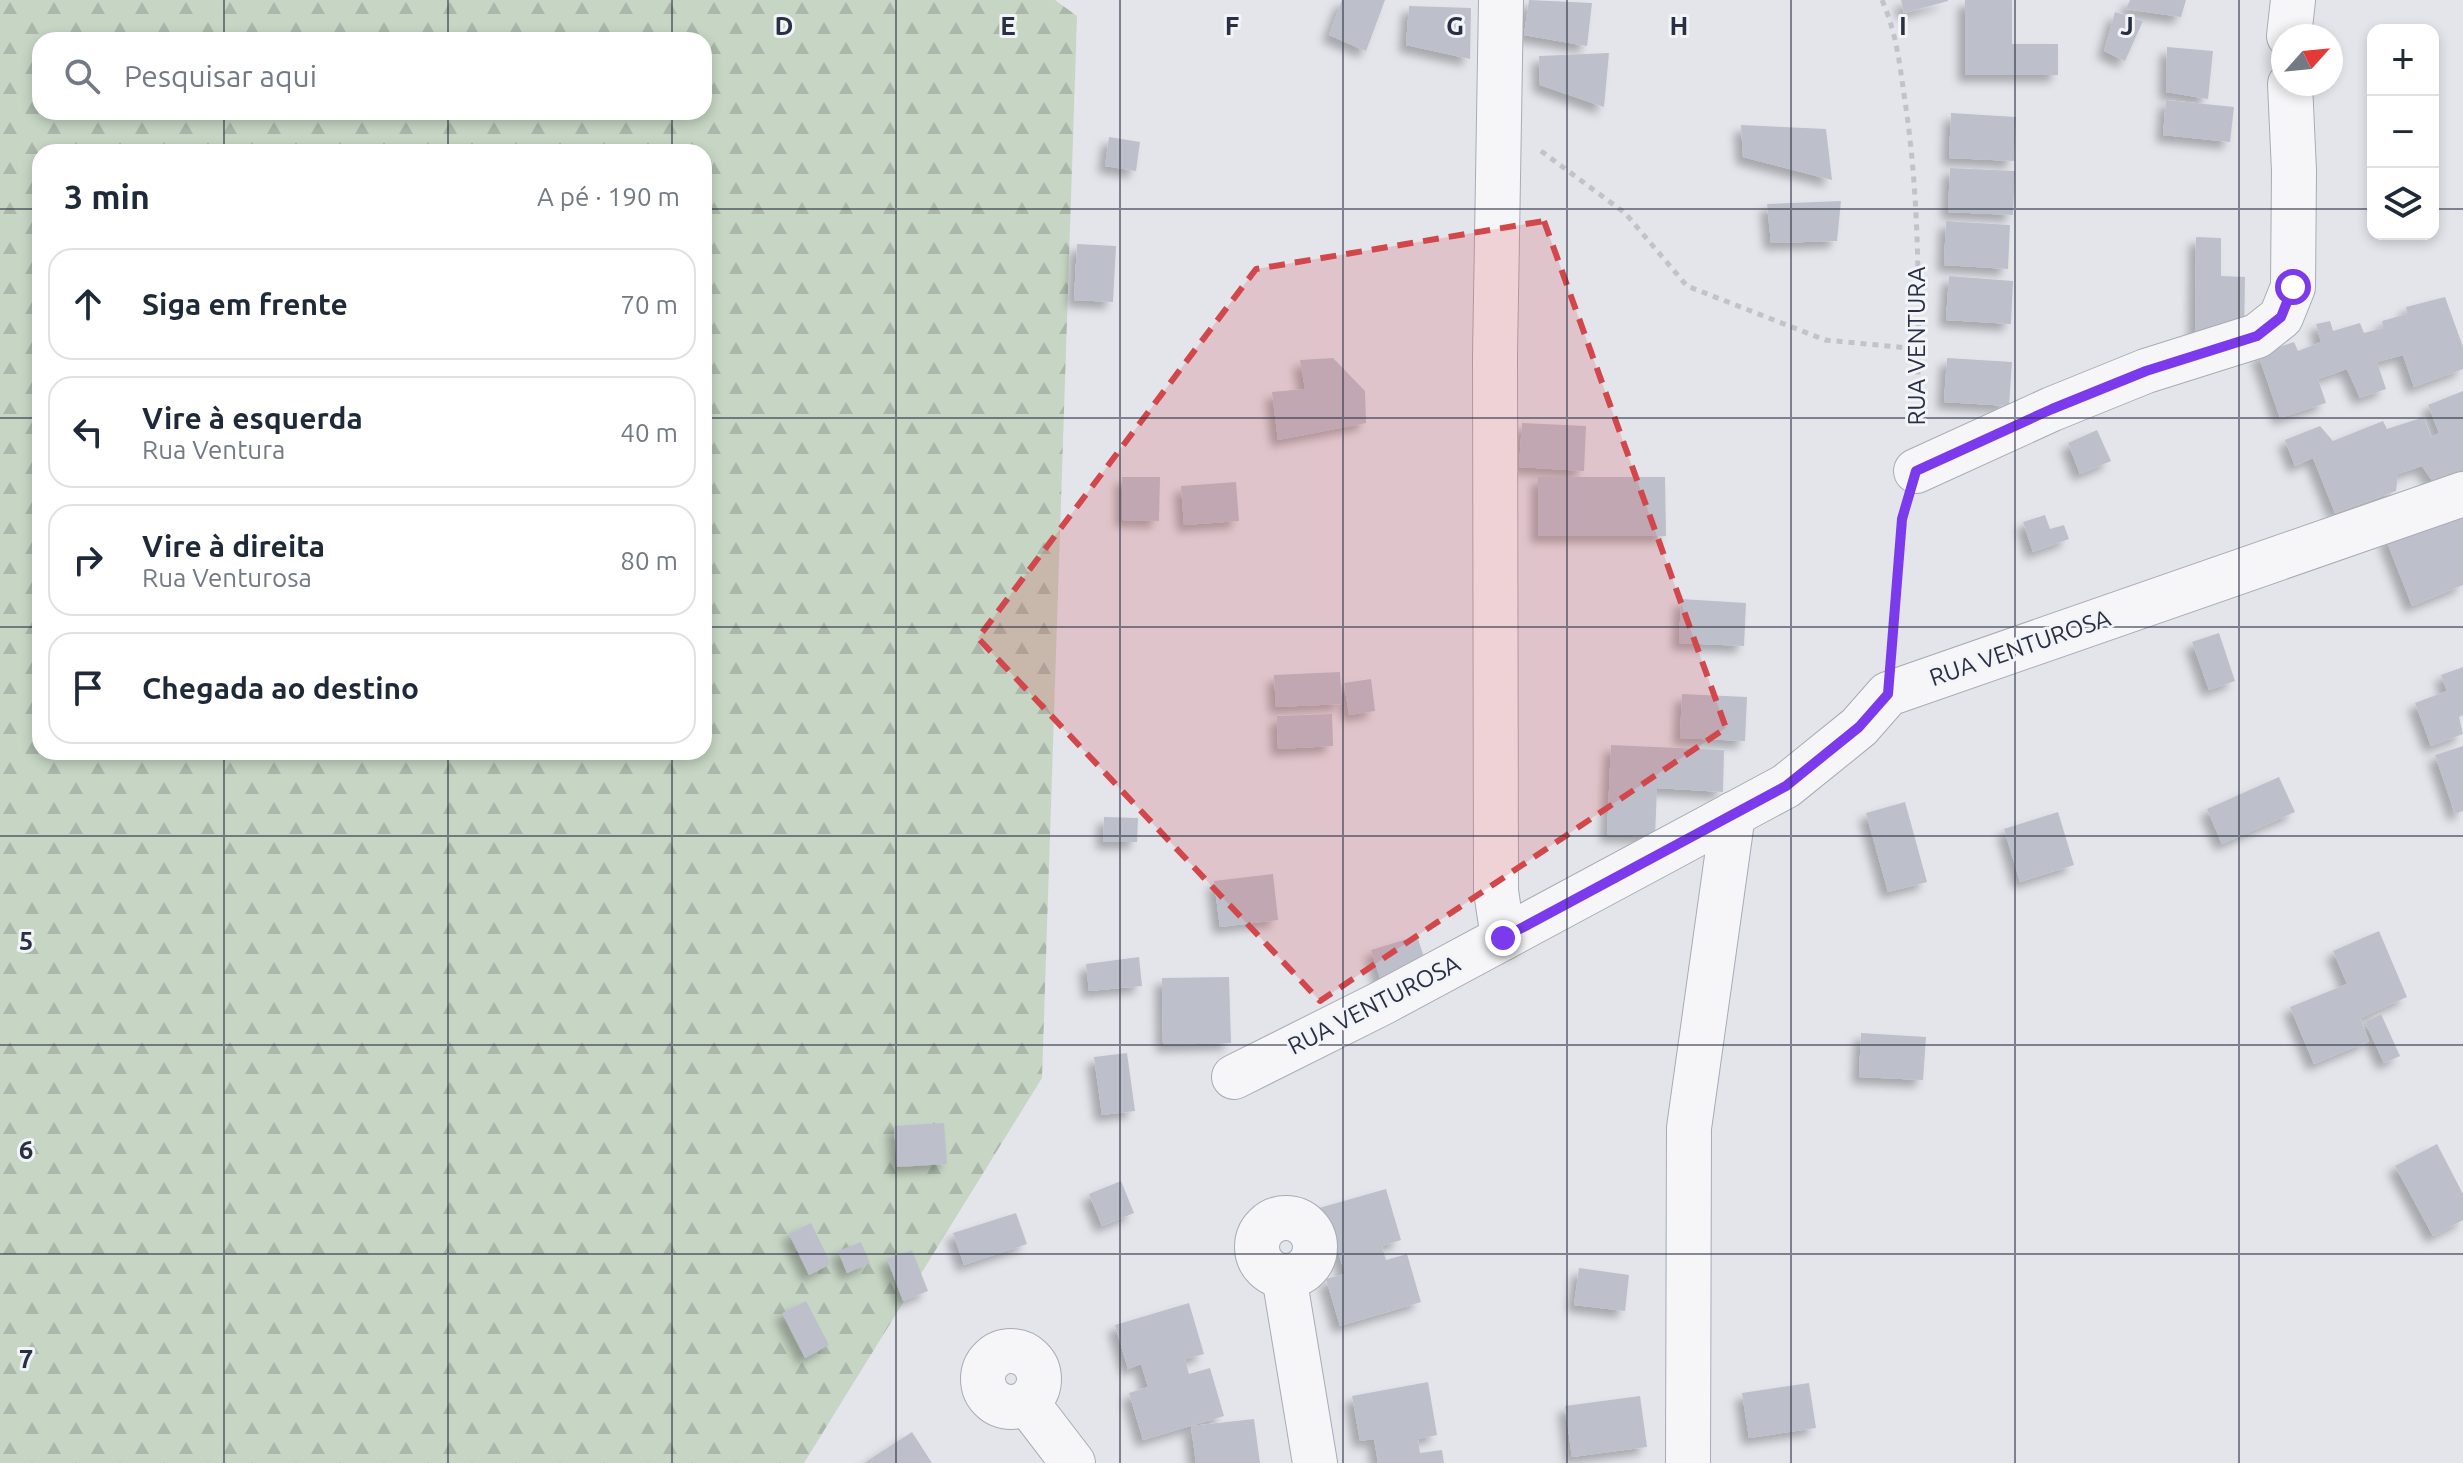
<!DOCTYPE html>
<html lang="pt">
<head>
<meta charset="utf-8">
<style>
	body { margin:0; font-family:Ubuntu,sans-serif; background:#f6f6f7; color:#1f2937 }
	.controls { position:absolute; right:24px; top:24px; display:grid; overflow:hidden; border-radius:16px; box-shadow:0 4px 12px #0003 }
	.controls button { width:72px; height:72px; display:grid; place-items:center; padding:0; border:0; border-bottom:2px solid #e0e1e3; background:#fff; color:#1f2937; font:40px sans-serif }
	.compass { position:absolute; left:2271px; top:24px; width:72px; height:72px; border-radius:50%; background:#fff; box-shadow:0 4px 12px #0003; rotate:63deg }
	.stop { position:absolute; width:24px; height:24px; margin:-18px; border:6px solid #7c3aed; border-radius:50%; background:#fff }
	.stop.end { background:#7c3aed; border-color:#fff; box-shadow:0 2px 8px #0008 }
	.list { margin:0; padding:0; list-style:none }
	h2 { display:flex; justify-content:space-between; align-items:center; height:104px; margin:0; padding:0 32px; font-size:34px }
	h2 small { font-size:26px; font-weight:400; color:#747a83 }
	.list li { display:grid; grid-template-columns:52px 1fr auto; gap:24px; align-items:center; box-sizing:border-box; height:112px; margin:0 16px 16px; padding:0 16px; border:2px solid #e0e1e3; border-radius:24px }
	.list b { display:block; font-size:30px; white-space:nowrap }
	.list p { margin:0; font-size:26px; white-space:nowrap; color:#747a83 }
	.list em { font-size:26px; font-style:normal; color:#747a83 }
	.icon { flex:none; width:44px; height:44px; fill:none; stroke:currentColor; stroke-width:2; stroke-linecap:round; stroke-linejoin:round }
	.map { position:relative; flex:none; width:2463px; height:1463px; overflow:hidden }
	.search { position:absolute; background:#fff; box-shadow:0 4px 12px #0003; left:32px; top:32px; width:680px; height:88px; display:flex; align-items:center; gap:20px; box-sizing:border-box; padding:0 28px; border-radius:24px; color:#747a83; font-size:30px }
	.panel { position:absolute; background:#fff; box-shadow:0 4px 12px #0003; left:32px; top:144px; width:680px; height:616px; border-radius:24px }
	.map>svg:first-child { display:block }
</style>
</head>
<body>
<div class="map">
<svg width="2463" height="1463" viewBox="0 0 2463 1463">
	<defs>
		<pattern id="forest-firs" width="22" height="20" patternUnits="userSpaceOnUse" patternTransform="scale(2)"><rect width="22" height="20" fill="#c6d5c4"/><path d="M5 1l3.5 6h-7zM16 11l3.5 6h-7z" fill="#aab7aa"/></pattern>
		<filter id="shadow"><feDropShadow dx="-7" dy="7" stdDeviation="4" flood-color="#0004"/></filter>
	</defs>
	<rect width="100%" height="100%" fill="#e3e5eb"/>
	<path fill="url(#forest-firs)" fill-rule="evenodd" d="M 0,0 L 1055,0 L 1077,16 L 1042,1078 L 804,1463 L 0,1463 ZM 40,40 L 704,40 L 704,112 L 40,112 ZM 40,152 L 704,152 L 704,752 L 40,752 Z"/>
	<g fill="#bdc0cb" filter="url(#shadow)">
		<polygon points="1342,0 1385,0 1366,51 1329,35"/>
		<polygon points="1529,0 1592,3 1587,46 1524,35"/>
		<polygon points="1901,0 1948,0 1948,1 1904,13"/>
		<polygon points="1965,0 2012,0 2012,44 2058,44 2058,75 1965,75"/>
		<polygon points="2130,0 2186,0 2181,17 2126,9"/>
		<polygon points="1409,6 1471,8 1470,59 1406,45"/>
		<polygon points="2115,12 2143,21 2125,61 2104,51"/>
		<polygon points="2167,47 2213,51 2208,99 2166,92"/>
		<polygon points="1609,53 1604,107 1540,85 1539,56"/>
		<polygon points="2166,100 2234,107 2230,142 2163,135"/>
		<polygon points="1951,113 2016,117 2014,161 1949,158"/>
		<polygon points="1741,125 1826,129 1832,180 1743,157"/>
		<polygon points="1109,137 1140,142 1136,171 1105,166"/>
		<polygon points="1950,168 2015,171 2013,215 1948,212"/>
		<polygon points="1841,201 1837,241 1771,243 1767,204"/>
		<polygon points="1946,221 2010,225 2008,269 1944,265"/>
		<polygon points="2196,237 2221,238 2221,276 2245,277 2244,336 2195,335"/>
		<polygon points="1077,244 1116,246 1113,302 1074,300"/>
		<polygon points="1949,276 2013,281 2011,324 1946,320"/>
		<polygon points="2445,297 2463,347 2463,369 2414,387 2403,355 2377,362 2386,389 2360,398 2347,369 2318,379 2326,403 2280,418 2258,354 2294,342 2298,351 2321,342 2316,324 2330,321 2333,331 2360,323 2364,333 2383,328 2382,321 2407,314 2406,307"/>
		<polygon points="1333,358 1365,391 1366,423 1278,440 1272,392 1305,389 1300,360"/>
		<polygon points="1947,358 2012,362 2009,406 1944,402"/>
		<polygon points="2463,391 2463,471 2433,482 2422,466 2398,474 2396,491 2335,513 2313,458 2295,466 2285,440 2320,426 2333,441 2383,421 2387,429 2424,417 2431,437 2439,433 2428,405"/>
		<polygon points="1522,423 1586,426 1584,471 1519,467"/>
		<polygon points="2097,430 2111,461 2080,474 2068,443"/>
		<polygon points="1122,477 1160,477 1159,521 1122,520"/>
		<polygon points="1538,477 1665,477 1666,536 1538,536"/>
		<polygon points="1236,482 1239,521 1184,525 1181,486"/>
		<polygon points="2463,506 2463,585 2412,606 2385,537"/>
		<polygon points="2045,515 2050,529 2064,525 2069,539 2033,552 2023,522"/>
		<polygon points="1681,599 1746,603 1744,646 1679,643"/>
		<polygon points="2219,633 2235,681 2209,690 2192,642"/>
		<polygon points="2463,667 2463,715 2459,717 2463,734 2431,746 2415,703 2447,691 2441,675"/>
		<polygon points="1340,672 1342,704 1276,707 1274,675"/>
		<polygon points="1371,679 1375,711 1349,715 1344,683"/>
		<polygon points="1682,694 1747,697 1745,741 1680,738"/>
		<polygon points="1332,714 1333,746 1278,749 1277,716"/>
		<polygon points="1611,745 1724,750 1723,792 1657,788 1655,837 1607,835"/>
		<polygon points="2463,746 2463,811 2455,814 2435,755"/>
		<polygon points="2279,777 2295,812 2222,844 2207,809"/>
		<polygon points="1905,802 1927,882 1888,892 1866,813"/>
		<polygon points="2058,812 2074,865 2020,882 2004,829"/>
		<polygon points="1104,817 1138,818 1137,842 1103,842"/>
		<polygon points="1273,874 1278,920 1220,927 1214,881"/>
		<polygon points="2379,931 2407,997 2360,1018 2369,1041 2314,1064 2290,1007 2347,984 2333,951"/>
		<polygon points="1417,936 1429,972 1383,987 1371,950"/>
		<polygon points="1139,957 1142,986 1089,991 1086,964"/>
		<polygon points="1229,977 1231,1043 1163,1045 1162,978"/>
		<polygon points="2381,1014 2400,1056 2384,1063 2365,1022"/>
		<polygon points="1861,1033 1926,1037 1923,1080 1859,1077"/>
		<polygon points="1127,1053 1135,1111 1102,1115 1094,1057"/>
		<polygon points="944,1123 947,1164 897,1167 894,1126"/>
		<polygon points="2437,1144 2463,1194 2463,1220 2433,1236 2395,1166"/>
		<polygon points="1121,1181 1134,1213 1102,1226 1089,1194"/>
		<polygon points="1386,1189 1401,1240 1382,1246 1386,1260 1407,1254 1421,1302 1340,1326 1326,1279 1345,1274 1338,1251 1325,1255 1312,1210"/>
		<polygon points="1016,1213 1027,1244 964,1265 953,1233"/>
		<polygon points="811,1223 831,1264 809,1275 789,1234"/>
		<polygon points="861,1242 870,1263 847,1273 838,1251"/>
		<polygon points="912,1250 928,1291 903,1301 887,1259"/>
		<polygon points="1579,1268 1629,1275 1625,1311 1574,1305"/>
		<polygon points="806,1301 829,1345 805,1358 782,1313"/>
		<polygon points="1189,1303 1204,1354 1185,1359 1189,1374 1210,1368 1224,1416 1143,1440 1129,1393 1148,1387 1141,1364 1128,1369 1115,1325"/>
		<polygon points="1428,1382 1437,1435 1418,1439 1420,1453 1442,1450 1444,1463 1378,1463 1374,1439 1360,1441 1352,1396"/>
		<polygon points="1809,1383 1816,1428 1749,1438 1742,1393"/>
		<polygon points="1640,1396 1647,1447 1572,1457 1565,1406"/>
		<polygon points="1254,1419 1260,1463 1196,1463 1191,1426"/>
		<polygon points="912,1432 932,1463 864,1463"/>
	</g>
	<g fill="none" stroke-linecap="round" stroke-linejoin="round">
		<defs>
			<g id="minor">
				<polyline points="1501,0 1495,356 1496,891 1503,938"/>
				<polyline points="2289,36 2293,0"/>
				<polyline points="1916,471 2052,409 2146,371 2257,336 2281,317 2293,287 2294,171 2290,84"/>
				<polyline points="1234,1077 1382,1003 1786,786 1859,727 1888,694 2463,494"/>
				<circle cx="1286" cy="1247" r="29"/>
				<polyline points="1284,1276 1315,1463"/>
				<circle cx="1011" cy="1379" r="28"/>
				<polyline points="1027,1403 1073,1463"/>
				<polyline points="1688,1463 1689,1128 1733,814"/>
			</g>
		</defs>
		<use href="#minor" stroke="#a8abb6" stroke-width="46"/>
		<g stroke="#c1c3ca" stroke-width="5" stroke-dasharray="6 6" stroke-linecap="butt">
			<path d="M 1882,0 C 1898,37 1900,69 1906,108 C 1921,213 1919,321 1917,427"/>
			<polyline points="1541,151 1625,213 1687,286 1825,340 1919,349"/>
			<polyline points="1891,649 1906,508"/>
		</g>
		<use href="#minor" stroke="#f6f6f9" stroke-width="44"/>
	</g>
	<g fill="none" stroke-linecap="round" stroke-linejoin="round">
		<polyline stroke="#7c3aed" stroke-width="10" points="1503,938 1786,786 1859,727 1888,694 1902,519 1916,471 2052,409 2146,371 2257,336 2281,317 2293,287"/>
	</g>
	<path fill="#d1474b" fill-opacity="0.2" stroke="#d1474b" stroke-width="6" stroke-dasharray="16 10" stroke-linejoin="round" d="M 1544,221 L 1726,728 L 1320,1001 L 978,638 L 1256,269 Z"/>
	<path fill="none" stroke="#2a3044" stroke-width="2" stroke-opacity="0.55" d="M 224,0 L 224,40M 448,0 L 448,40M 672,0 L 672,40M 896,0 L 896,1463M 1120,0 L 1120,1463M 1343,0 L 1343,1463M 1567,0 L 1567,1463M 1791,0 L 1791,1463M 2015,0 L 2015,1463M 2239,0 L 2239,1463M 224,112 L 224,152M 448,112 L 448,152M 672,112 L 672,152M 0,209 L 40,209M 704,209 L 2373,209M 2433,209 L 2463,209M 0,418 L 40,418M 704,418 L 2463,418M 0,627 L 40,627M 704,627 L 2463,627M 224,752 L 224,1463M 448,752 L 448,1463M 672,752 L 672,1463M 0,836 L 2463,836M 0,1045 L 2463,1045M 0,1254 L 2463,1254"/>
	<g text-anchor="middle" stroke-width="6" stroke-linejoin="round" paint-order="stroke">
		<g font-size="24" fill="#2a3044" stroke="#f2f4f8">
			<text transform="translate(1917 346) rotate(-90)" y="8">RUA VENTURA</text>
			<text transform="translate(2020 648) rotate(-19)" y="8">RUA VENTUROSA</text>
			<text transform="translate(1374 1005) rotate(-27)" y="8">RUA VENTUROSA</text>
		</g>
	</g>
	<g font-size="26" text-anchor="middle" font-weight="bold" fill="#2a3044" stroke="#f2f4f8" stroke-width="6" stroke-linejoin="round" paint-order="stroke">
		<text x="784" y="35">D</text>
		<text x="1008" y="35">E</text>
		<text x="1232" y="35">F</text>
		<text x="1455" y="35">G</text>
		<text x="1679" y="35">H</text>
		<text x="1903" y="35">I</text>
		<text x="2127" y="35">J</text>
		<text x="26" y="950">5</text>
		<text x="26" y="1159">6</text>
		<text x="26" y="1368">7</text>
	</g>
</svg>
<div class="controls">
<button>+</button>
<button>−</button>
<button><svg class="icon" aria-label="layers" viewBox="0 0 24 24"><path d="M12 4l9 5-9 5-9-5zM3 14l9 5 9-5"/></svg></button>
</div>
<svg class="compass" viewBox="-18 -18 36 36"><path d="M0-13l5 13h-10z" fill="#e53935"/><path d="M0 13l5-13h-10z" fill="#747a83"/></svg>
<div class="stop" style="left:2293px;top:287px"></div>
<div class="stop end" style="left:1503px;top:938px"></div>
<div class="search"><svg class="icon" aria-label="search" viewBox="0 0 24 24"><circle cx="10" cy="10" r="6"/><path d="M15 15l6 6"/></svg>Pesquisar aqui</div>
<section class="panel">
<h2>3 min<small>A pé · 190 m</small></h2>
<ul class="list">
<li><svg class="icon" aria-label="ahead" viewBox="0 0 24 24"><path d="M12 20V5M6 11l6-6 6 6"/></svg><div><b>Siga em frente</b></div><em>70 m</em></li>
<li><svg class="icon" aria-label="left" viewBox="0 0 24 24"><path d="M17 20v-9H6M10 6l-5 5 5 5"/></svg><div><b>Vire à esquerda</b><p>Rua Ventura</p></div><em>40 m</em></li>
<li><svg class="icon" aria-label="right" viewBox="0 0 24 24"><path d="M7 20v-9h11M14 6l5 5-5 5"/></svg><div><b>Vire à direita</b><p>Rua Venturosa</p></div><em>80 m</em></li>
<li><svg class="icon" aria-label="arrive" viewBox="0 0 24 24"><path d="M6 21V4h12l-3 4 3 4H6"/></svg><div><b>Chegada ao destino</b></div></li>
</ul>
</section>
</div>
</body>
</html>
